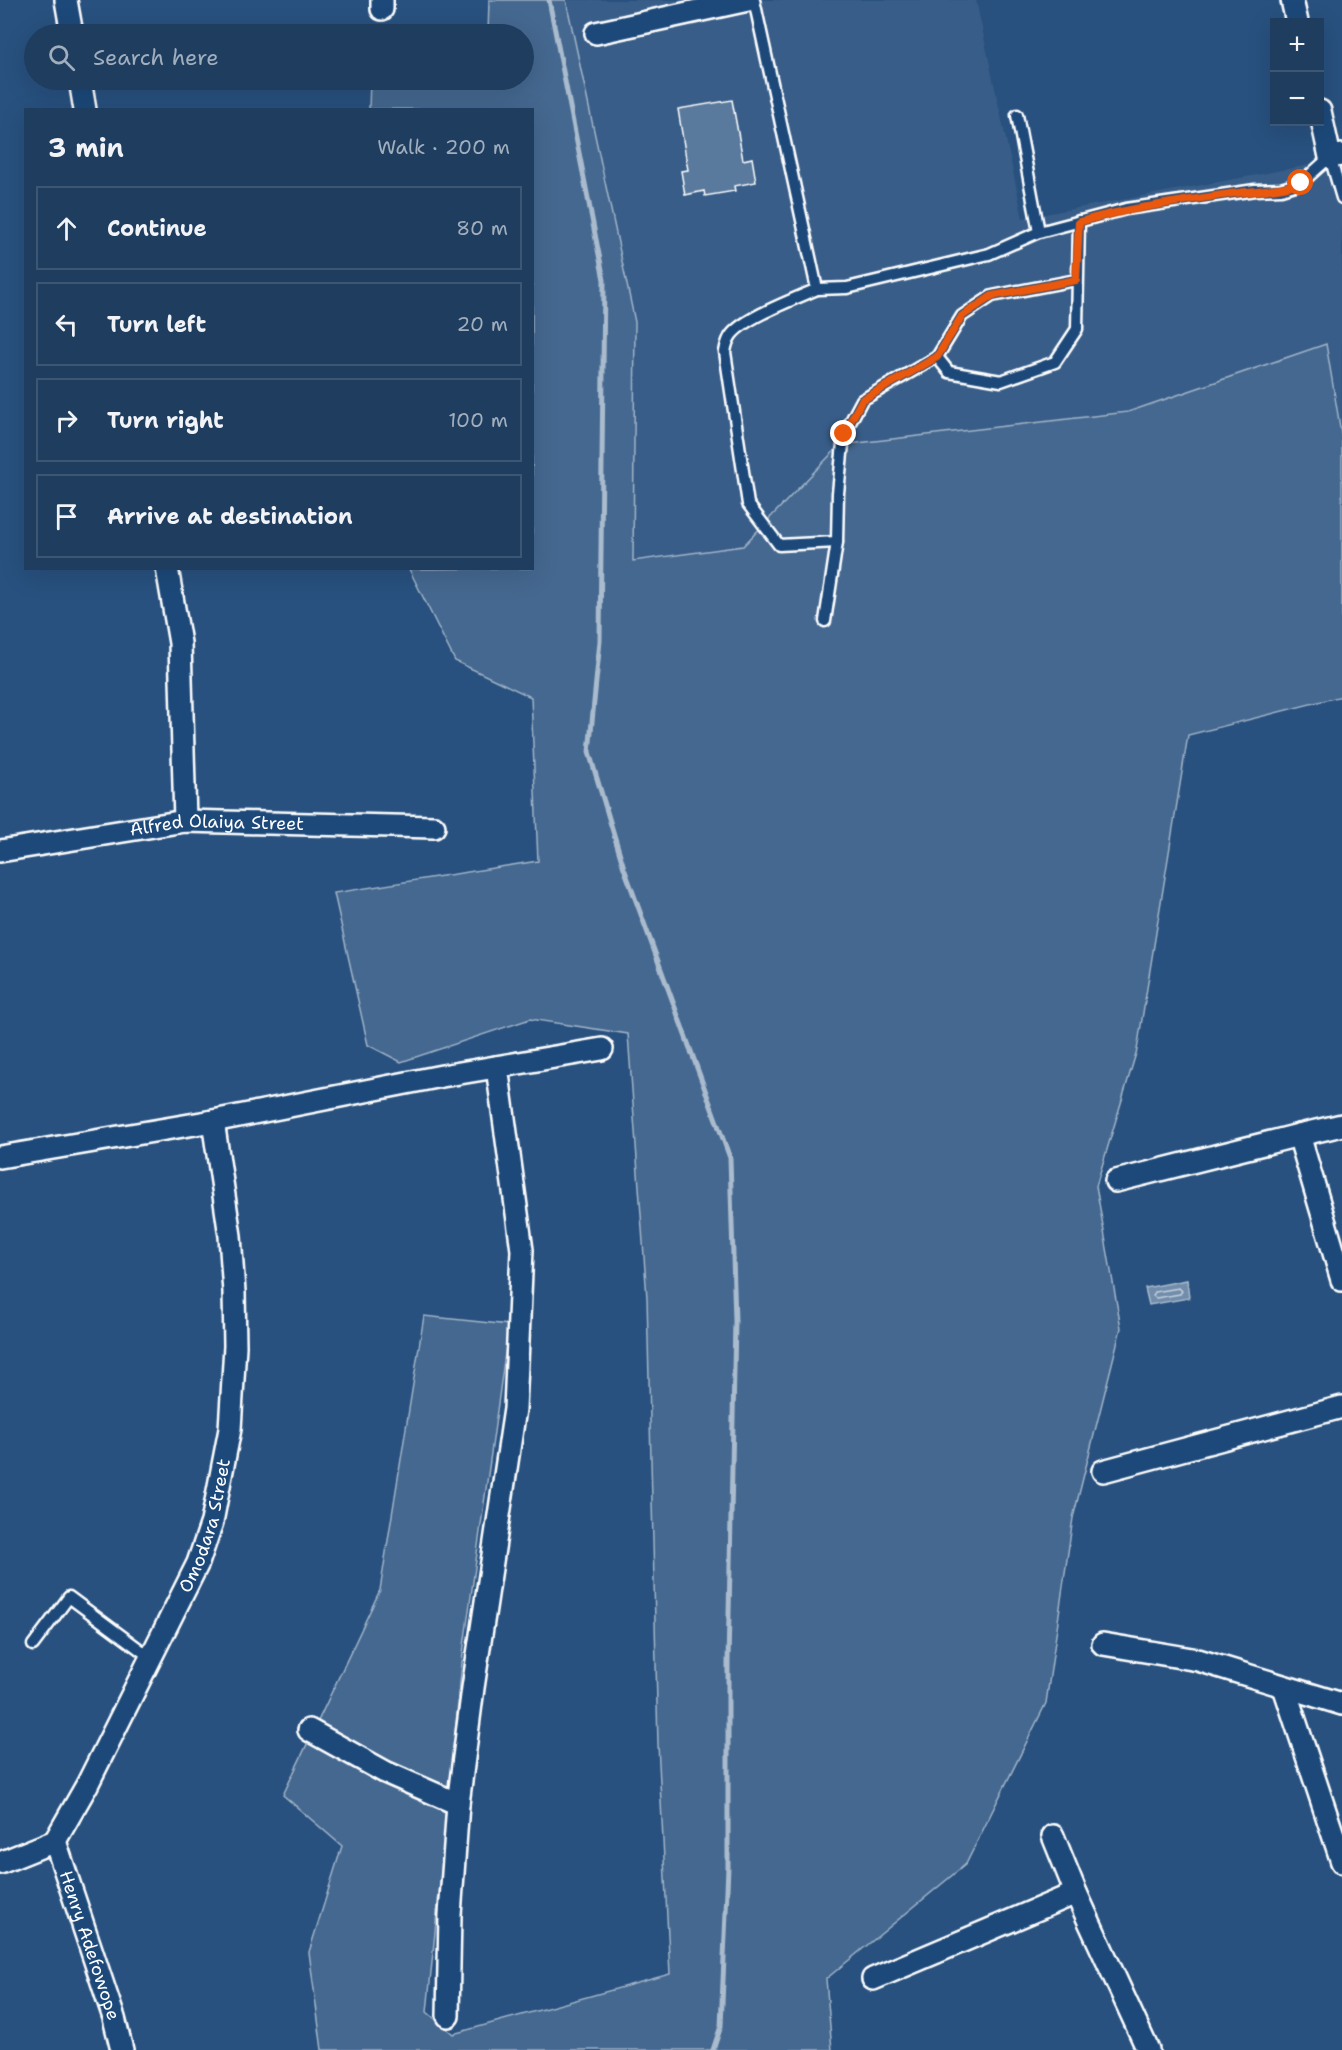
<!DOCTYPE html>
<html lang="en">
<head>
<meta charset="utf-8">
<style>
	body { margin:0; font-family:"Shantell Sans",sans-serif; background:#264465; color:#f1f3f6 }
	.controls { position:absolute; right:18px; top:18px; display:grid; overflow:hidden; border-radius:0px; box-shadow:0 6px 24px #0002 }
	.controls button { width:54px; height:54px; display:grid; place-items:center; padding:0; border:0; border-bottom:2px solid #3c5674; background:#1e3d5f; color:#f1f3f6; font:30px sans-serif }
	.stop { position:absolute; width:18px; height:18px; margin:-14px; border:4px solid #ea580c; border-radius:50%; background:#fff }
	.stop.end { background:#ea580c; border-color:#fff; box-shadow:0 2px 6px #0008 }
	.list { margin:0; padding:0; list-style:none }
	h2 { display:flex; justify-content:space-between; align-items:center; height:78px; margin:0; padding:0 24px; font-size:26px }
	h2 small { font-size:20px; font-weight:400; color:#a1aebd }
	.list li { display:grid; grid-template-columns:39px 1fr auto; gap:18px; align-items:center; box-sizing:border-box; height:84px; margin:0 12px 12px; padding:0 12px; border:2px solid #3c5674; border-radius:0px }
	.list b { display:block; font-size:22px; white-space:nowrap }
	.list em { font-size:20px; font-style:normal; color:#a1aebd }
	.icon { flex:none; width:33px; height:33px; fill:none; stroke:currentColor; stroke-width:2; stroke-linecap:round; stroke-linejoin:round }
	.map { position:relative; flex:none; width:1342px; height:2050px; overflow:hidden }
	.search { position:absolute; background:#1e3d5f; box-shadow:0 6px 24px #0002; left:24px; top:24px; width:510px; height:66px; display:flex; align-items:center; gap:15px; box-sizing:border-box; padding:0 21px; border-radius:33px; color:#a1aebd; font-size:22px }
	.panel { position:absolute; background:#1e3d5f; box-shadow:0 6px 24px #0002; left:24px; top:108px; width:510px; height:462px; border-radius:0px }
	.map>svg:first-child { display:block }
</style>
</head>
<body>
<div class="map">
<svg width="1342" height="2050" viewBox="0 0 1342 2050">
	<rect width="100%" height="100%" fill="#28517f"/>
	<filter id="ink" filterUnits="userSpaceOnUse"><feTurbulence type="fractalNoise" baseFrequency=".0167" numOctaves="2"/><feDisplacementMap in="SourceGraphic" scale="12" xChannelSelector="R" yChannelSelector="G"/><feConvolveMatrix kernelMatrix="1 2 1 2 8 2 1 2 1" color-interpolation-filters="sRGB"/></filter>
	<g filter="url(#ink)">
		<polygon fill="#375d88" points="566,0 976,0 1023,218 1342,159 1342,439 1325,344 1128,412 840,445 743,546 633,562 635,322"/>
		<polygon fill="#446890" stroke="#a2b4c8" stroke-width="1.5" points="489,0 566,0 635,322 633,561 743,546 840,445 1128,412 1326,344 1342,439 1342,696 1188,735 1137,1050 1096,1186 1121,1328 1073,1518 1046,1703 966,1864 826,1979 832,2050 322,2050 309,1952 342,1846 283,1795 380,1590 424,1316 509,1325 463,1653 427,2012 453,2034 670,1974 658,1744 647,1298 628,1034 530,1019 401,1062 368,1045 334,893 538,861 531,697 455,661 409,569 532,568 532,110 369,109 370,80 524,80 524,34 488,34"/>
		<polygon fill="#718dab" stroke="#aabbcd" stroke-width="1.5" points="1187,1280 1189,1298 1149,1305 1145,1288"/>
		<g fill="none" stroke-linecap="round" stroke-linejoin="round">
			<polygon stroke="#c6d1dd" stroke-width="1.5" points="1179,1288 1182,1291 1180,1294 1156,1298 1153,1296 1155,1292"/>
			<polyline stroke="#aabbcd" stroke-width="5" points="549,0 604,280 600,641 589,752 624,868 730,1158 735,1321 728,1663 728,1867 721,2026 713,2050"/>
		</g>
		<polygon fill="#5a7a9d" stroke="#fff" stroke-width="1.5" points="732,100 743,160 752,158 756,182 734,186 735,191 705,196 704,191 685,195 681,171 688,170 678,109"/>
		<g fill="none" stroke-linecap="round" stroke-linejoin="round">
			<defs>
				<g id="service">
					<polyline points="754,0 817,289 847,288 989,254 1039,232 1126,209 1255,190 1281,189 1301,183 1330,157 1342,198"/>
					<polyline points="1017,115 1039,232"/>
					<path d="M 817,289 C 795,299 746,317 732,334 C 727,340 726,346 725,352 L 748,504 L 779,545 L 837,542 L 838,493 L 844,434 L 862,400 L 937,357 L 949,372 L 1001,381 L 1055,362 L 1077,329 L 1079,221"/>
					<polyline points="937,357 962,316 992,296 1076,280"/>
					<polyline points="825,621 837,542"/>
					<polyline points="33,1645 69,1597 150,1657"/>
				</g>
				<g id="minor">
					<polyline points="66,0 72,34"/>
					<polyline points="1292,0 1297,22"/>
					<polyline points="382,9 382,0"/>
					<polyline points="596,33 748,0"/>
					<polyline points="80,80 85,110"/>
					<polyline points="1320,111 1330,157 1342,155"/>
					<polyline points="167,568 180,643 185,821"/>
					<path id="s1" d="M 0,851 L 185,821 L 434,827"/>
					<polyline points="1299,1135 1342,1280"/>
					<polyline points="0,1157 213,1121 442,1076 602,1049"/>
					<polyline points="1116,1181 1299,1135 1342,1125"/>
					<polyline points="1103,1471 1342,1407"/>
					<polyline points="1103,1644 1198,1660 1342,1704"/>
					<polyline points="1284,1687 1342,1862"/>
					<polyline points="309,1730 385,1772 458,1804"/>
					<polyline points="1053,1836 1076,1893 1148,2050"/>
					<path id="s2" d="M 55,1841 L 114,2018 L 122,2050"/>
					<path id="s3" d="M 0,1863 L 55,1841 L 87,1785 L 198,1563 L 212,1522 L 230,1429 L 235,1346 L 234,1292 L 230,1236 L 213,1121"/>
					<polyline points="873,1979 1076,1893"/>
					<polyline points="448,2016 450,1915 458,1804 473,1688 515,1409 522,1250 497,1067"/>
				</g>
			</defs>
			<use href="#service" stroke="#fff" stroke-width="15"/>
			<use href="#minor" stroke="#fff" stroke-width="26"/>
			<use href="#service" stroke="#1f4a7a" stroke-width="10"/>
			<use href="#minor" stroke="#1f4a7a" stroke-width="21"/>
		</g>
	</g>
	<g fill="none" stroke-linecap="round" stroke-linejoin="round" filter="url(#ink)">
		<path stroke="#ea580c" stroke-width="8" d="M 844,434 L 862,400 L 937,357 L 962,316 L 992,296 L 1076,280 L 1079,222 C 1129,208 1177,202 1229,194 C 1253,191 1277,190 1301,183"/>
	</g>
	<g text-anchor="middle" stroke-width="4.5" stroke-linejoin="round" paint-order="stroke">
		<g font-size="18" fill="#fff" stroke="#1f4a7a">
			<text dy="6" stroke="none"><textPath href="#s1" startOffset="219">Alfred Olaiya Street</textPath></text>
			<text dy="6" stroke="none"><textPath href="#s3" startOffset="410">Omodara Street</textPath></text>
			<text dy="6" stroke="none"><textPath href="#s2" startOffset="110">Henry Adefowope</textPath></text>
		</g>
	</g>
</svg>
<div class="controls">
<button>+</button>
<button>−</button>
</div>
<div class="stop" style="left:1301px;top:183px"></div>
<div class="stop end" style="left:844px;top:434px"></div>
<div class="search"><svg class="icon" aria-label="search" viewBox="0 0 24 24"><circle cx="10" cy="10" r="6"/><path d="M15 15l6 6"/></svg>Search here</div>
<section class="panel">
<h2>3 min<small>Walk · 200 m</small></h2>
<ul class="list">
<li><svg class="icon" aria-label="ahead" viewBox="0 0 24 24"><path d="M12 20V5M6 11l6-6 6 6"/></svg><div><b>Continue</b></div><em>80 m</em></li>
<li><svg class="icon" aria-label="left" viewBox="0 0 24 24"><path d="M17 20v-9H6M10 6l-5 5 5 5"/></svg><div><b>Turn left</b></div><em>20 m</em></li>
<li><svg class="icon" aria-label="right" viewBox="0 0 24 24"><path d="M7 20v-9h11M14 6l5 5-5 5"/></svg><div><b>Turn right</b></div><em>100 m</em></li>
<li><svg class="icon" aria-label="arrive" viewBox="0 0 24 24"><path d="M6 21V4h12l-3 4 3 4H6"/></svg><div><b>Arrive at destination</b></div></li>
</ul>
</section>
</div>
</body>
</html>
